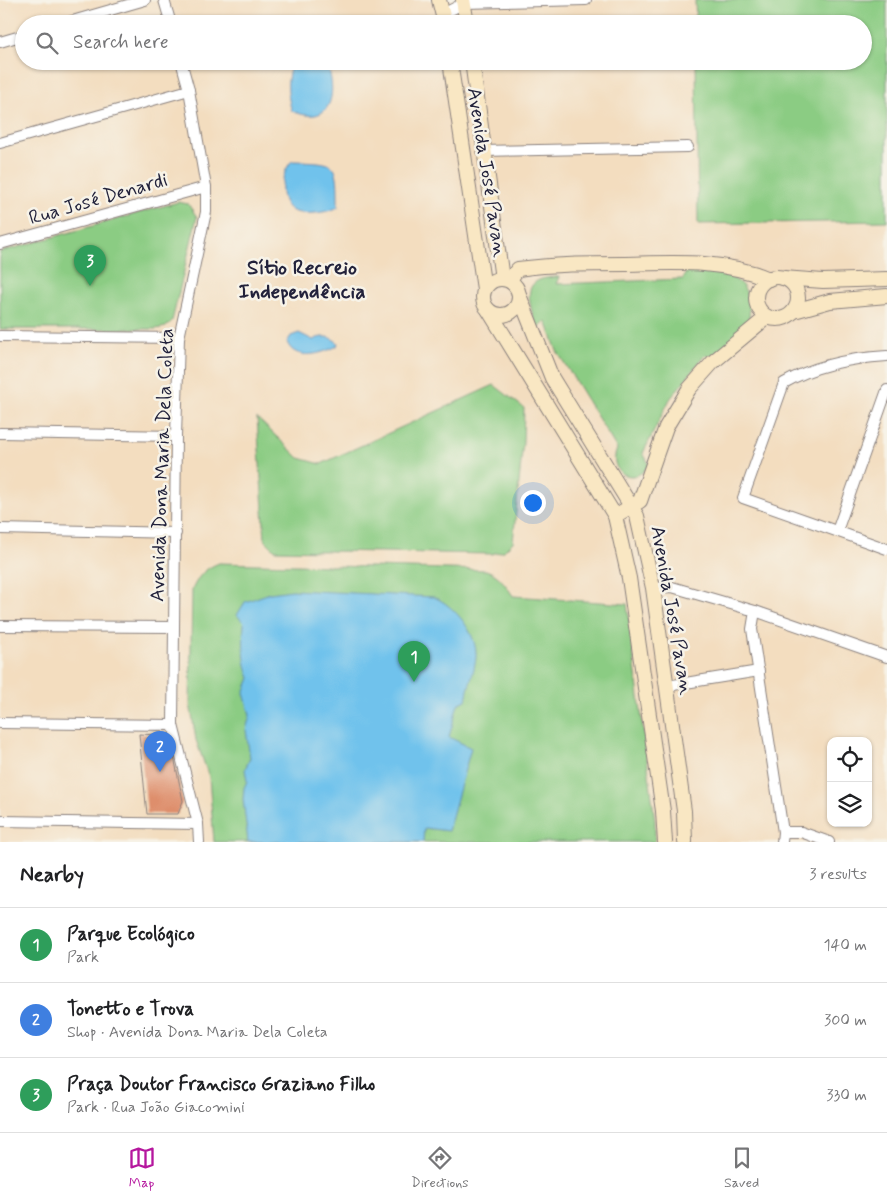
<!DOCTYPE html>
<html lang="en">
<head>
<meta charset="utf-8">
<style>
	body { margin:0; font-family:Mynerve,sans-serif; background:#f2f2f2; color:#202124 }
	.controls { position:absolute; right:15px; bottom:15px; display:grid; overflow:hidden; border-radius:10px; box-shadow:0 1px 4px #0004 }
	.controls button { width:45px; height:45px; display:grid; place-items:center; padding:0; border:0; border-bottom:1px solid #e0e0e0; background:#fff; color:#202124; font:25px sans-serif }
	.you { position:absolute; left:532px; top:502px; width:18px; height:18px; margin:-12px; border:4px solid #fff; border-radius:50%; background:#1a73e8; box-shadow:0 0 0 8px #1a73e833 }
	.badge { display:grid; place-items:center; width:32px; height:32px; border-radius:50%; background:#b5179e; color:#fff; font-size:16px; font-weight:700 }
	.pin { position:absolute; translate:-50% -41px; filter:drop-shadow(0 1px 2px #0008) }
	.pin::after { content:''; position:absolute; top:26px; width:18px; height:15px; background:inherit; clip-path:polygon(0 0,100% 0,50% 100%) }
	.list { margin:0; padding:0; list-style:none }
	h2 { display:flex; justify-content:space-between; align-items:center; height:65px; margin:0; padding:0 20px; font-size:21px }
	h2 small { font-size:16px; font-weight:400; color:#757577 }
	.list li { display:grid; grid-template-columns:32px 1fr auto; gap:15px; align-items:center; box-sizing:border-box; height:75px; padding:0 20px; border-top:1px solid #e0e0e0 }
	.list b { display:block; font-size:19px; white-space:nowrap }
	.list p { margin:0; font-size:16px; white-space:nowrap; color:#757577 }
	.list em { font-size:16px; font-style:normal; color:#757577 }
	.icon { flex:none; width:28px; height:28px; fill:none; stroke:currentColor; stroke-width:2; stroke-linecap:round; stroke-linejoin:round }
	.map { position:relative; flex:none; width:887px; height:842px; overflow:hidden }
	.search { position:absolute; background:#fff; box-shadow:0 1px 4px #0004; left:15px; right:15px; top:15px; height:55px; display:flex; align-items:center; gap:12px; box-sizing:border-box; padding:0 18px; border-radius:28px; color:#757577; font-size:19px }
	.sheet { height:290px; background:#fff }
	nav { display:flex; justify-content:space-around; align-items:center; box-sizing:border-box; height:70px; border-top:1px solid #e0e0e0; background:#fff; font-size:14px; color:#757577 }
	nav a { display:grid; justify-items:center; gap:2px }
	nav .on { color:#b5179e }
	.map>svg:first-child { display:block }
</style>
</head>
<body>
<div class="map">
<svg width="887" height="842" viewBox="0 0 887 842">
	<rect width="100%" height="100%" fill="#f7f3e8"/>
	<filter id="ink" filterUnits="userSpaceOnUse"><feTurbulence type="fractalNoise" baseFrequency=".02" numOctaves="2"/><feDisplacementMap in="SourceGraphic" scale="10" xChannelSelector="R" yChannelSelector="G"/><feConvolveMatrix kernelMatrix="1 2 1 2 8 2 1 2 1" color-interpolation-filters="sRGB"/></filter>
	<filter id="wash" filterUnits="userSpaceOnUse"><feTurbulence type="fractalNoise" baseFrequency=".0096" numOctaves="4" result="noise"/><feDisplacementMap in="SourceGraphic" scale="20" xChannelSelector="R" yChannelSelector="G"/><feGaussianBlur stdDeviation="1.12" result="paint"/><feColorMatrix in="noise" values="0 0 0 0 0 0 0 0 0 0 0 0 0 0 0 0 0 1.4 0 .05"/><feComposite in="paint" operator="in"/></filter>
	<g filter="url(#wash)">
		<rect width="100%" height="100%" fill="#f3ddbf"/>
		<g fill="#8bcc83" stroke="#56775f">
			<polygon points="695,0 887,0 887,221 698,224 696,61 863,61 863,24 696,24"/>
			<polygon points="178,202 188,204 197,217 172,321 166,327 156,329 0,329 0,252"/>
			<path d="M 687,269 C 712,273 746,271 749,303 C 750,310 750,320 746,326 C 738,337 721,348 711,357 L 705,355 L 670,399 L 643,453 L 649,464 C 637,487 606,474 617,449 L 557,351 L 546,321 L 537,329 C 529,300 518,277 559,277 L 556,284 L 683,279 Z"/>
			<polygon points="494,385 524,408 523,442 513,542 504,551 491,554 275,550 265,540 257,418 299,458 321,464"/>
			<path d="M 219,563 L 486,570 C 500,575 505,584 513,596 L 627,604 L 655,821 L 655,842 L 214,842 L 209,777 L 196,740 L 190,703 L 192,590 C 199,575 204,569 219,563 Z"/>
		</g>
		<g fill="#70c2ec" stroke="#497294">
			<path d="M 294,61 L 326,61 C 338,92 333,128 292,111 C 287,97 285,74 294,61 Z"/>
			<path d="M 292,161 C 339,162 338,161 338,207 C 328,213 306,215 295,212 C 275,204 281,172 292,161 Z"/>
			<path d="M 299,333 L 313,340 C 322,335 331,336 338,343 L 337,346 C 323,354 294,362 287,342 L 291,336 Z"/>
			<path d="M 292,590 L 434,597 C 455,606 478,634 476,658 C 474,673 468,686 466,700 L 458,704 L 449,737 L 471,748 L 448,831 L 424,828 L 423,842 L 248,842 L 243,799 L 244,788 L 247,781 L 245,769 L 250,758 L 246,730 L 250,715 L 244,693 L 250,678 C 243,661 243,641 244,623 L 237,615 L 245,602 L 270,593 Z"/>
		</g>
		<g id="blocks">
			<polygon fill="#de8e6c" points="139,734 161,735 171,742 183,801 178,814 147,814"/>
		</g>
	</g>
	<g filter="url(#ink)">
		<use href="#blocks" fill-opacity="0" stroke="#8a807d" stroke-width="1"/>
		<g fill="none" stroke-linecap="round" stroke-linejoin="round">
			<defs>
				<g id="street">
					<polyline points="164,0 171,24"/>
					<polyline points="443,14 464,3 586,0"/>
					<polyline points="62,24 145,0"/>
					<polyline points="0,42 24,35"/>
					<polyline points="181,61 189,90 206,187 206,212 179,338 176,436 173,725 198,824 199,842"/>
					<polyline points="0,143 189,90"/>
					<polyline points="484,151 688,147"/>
					<polyline points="0,244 206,187"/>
					<polyline points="0,336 179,338"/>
					<path d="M 887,356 C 852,358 815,365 784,383 L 743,498 L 887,549"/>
					<polyline points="0,433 176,436"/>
					<polyline points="0,529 176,533"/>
					<polyline points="837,531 887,390"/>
					<polyline points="653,588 672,587 755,611 887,657"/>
					<polyline points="755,611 752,629 783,832 782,842"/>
					<polyline points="0,626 173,627"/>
					<polyline points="667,686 759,671"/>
					<polyline points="0,723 173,725"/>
					<polyline points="0,821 198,824"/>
					<polyline points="783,832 801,832 829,842"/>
				</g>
				<g id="secondary">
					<polyline points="439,0 445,24"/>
					<polyline points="463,0 467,24"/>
					<polyline points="450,61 484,289"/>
					<polyline points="472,61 502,279"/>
					<circle cx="777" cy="298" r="21"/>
					<polyline points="783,278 823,281 887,279"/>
					<circle cx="501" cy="297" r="18"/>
					<path d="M 509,280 L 518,269 C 554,264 589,264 625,264 C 673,263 724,259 769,279"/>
					<polyline points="519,295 552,378 637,516 653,588 684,811 685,842"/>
					<polyline points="489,311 615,516 629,578 663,811 665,842"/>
					<polyline points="794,311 830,301 887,296"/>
					<polyline points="615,516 640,501 666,427 689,389 713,362 767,317"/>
				</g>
			</defs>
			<use href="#street" stroke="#8a807d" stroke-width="12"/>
			<use href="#secondary" stroke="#8a807d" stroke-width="16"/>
			<use href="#street" stroke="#fff" stroke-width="10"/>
			<use href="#secondary" stroke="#f9e7c3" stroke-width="14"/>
		</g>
	</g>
	<g text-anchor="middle" stroke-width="5" stroke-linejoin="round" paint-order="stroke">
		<g font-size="20" fill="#22223b" stroke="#f7f3e8">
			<text transform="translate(488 172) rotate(81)" y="7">Avenida José Pavan</text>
			<text transform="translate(98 198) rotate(-16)" y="7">Rua José Denardi</text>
			<text transform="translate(161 465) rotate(-88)" y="7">Avenida Dona Maria Dela Coleta</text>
			<text transform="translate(673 610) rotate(80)" y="7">Avenida José Pavan</text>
		</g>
		<g font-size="21" font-weight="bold" fill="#22223b" stroke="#f7f3e8">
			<text x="302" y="274">Sítio Recreio<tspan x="302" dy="24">Independência</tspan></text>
		</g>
	</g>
</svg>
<div class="controls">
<button><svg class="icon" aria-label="locate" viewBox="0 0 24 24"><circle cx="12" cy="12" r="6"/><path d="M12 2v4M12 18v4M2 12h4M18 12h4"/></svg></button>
<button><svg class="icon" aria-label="layers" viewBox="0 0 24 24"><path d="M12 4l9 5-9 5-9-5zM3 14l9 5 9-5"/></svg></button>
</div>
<div class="you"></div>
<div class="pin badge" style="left:414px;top:682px;background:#2e9e5b">1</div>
<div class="pin badge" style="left:160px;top:772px;background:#3f7fe0">2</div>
<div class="pin badge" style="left:90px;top:286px;background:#2e9e5b">3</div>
<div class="search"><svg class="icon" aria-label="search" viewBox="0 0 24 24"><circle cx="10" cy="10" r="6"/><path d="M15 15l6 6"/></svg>Search here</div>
</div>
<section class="sheet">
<h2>Nearby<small>3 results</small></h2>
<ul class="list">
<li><span class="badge" style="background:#2e9e5b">1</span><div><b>Parque Ecológico</b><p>Park</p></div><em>140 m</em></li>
<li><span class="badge" style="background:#3f7fe0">2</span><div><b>Tonetto e Trova</b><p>Shop · Avenida Dona Maria Dela Coleta</p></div><em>300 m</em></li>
<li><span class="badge" style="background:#2e9e5b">3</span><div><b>Praça Doutor Francisco Graziano Filho</b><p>Park · Rua João Giacomini</p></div><em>330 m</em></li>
</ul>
</section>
<nav>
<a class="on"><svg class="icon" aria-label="map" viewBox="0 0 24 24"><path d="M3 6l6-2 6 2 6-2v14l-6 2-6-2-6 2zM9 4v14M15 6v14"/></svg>Map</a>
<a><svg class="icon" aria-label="directions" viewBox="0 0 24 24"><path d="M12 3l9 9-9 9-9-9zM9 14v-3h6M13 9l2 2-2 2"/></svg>Directions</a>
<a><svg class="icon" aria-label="saved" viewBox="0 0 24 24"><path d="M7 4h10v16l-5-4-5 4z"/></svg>Saved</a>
</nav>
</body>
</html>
